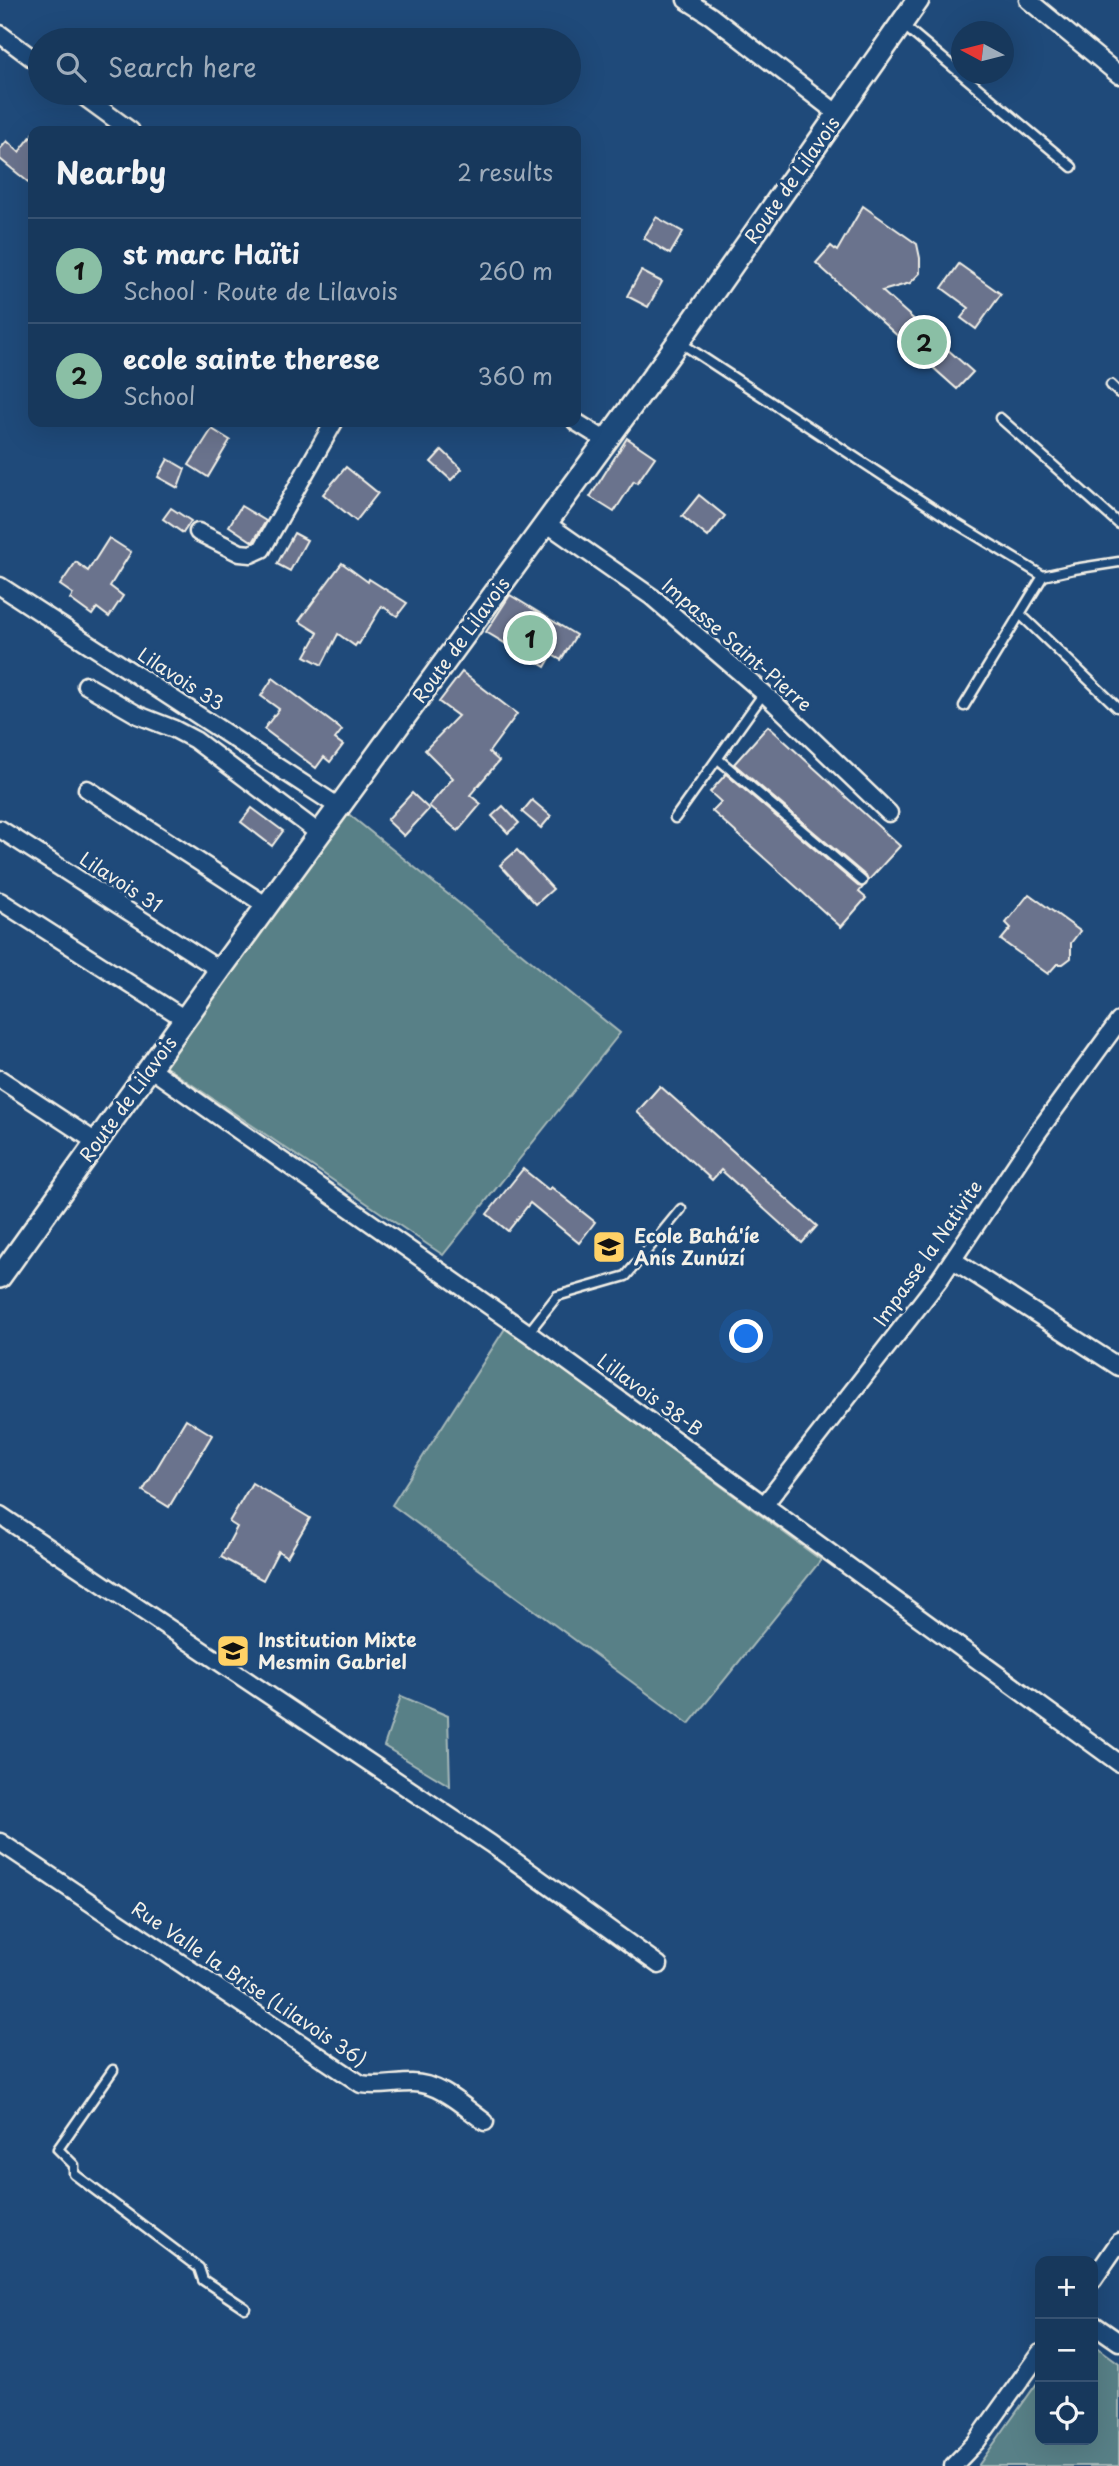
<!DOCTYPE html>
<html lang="en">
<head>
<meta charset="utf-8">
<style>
	body { margin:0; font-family:"Playpen Sans",sans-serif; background:#244365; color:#f1f3f6 }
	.controls { position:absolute; right:21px; bottom:21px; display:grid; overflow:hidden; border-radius:14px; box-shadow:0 7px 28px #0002 }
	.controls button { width:63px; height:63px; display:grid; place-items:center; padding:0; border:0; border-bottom:2px solid #365272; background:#17385c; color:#f1f3f6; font:35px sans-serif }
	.compass { position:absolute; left:951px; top:21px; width:63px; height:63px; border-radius:50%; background:#17385c; box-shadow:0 7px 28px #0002; rotate:277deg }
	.you { position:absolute; left:747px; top:1337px; width:24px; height:24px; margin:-18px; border:5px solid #fff; border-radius:50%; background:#1a73e8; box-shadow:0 0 0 10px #1a73e833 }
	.badge { display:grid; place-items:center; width:46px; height:46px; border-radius:50%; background:#8abfa5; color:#111; font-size:23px; font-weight:700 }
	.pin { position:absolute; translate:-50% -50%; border:4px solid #fff; box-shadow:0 2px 7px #0006 }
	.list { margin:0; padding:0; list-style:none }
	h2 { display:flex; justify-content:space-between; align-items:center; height:91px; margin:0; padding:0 28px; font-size:30px }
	h2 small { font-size:23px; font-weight:400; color:#9eacbb }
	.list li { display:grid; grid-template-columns:46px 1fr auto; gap:21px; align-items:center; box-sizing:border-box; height:105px; padding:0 28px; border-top:2px solid #365272 }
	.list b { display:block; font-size:26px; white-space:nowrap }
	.list p { margin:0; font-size:23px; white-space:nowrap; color:#9eacbb }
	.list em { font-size:23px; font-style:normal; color:#9eacbb }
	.icon { flex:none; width:38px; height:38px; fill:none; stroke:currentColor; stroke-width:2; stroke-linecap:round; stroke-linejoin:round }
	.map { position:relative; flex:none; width:1119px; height:2466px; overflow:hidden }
	.search { position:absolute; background:#17385c; box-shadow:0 7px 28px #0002; left:28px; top:28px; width:553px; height:77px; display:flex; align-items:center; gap:18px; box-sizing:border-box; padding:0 24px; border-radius:38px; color:#9eacbb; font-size:26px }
	.panel { position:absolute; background:#17385c; box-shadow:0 7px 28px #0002; left:28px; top:126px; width:553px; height:301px; border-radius:14px }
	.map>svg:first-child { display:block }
</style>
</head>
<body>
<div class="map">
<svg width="1119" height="2466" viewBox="0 0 1119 2466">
	<rect width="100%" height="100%" fill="#1f4a7a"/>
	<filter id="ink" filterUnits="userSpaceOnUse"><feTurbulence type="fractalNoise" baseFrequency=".0143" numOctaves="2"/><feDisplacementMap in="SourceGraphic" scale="14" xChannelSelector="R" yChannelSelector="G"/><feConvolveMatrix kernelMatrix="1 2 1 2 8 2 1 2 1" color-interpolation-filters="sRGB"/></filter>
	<g filter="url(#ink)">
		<g fill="#588087" stroke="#a6b8b8" stroke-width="2">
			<polygon points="346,812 620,1033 443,1255 163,1065"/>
			<polygon points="506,1327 821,1560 689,1724 392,1505"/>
			<polygon points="401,1696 448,1716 450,1786 384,1746"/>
			<polygon points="1093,2344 1119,2363 1119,2466 978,2466 1040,2379 1040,2440 1093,2440"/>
		</g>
		<g fill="#6b738d" stroke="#f4f1e8" stroke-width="2">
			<polygon points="33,134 33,186 0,159 0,149 7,141 19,152"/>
			<polygon points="863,206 917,244 920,258 920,273 910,283 882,291 973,372 957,389 816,263 831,246 837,251"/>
			<polygon points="656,217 683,232 670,254 644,238"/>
			<polygon points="959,264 1001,294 976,329 961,318 969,308 942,288"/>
			<polygon points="641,271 662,282 648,307 627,296"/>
			<polygon points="212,429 230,440 208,477 189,465"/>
			<polygon points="627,438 655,457 637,483 634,481 614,512 590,497"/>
			<polygon points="442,450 462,469 451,480 431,462"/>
			<polygon points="168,459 185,469 178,488 158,477"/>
			<polygon points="346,467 378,493 356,521 323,494"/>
			<polygon points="699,495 725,516 708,537 682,516"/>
			<polygon points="241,506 266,521 253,542 229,526"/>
			<polygon points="171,508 191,521 183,533 163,519"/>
			<polygon points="294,533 307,540 290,571 277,564"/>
			<polygon points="109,538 131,552 110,586 123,596 109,617 97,608 92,615 70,599 73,594 60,585 76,562 88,571"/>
			<polygon points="342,563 368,582 369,579 407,603 397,616 382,606 359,644 357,643 355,646 338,634 322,665 305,656 318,633 299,621"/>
			<polygon points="510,595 576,635 561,660 552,655 545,667 486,632"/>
			<polygon points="462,672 517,714 489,752 499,761 470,795 481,804 458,831 429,806 453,778 425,750 458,716 439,702"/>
			<polygon points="273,678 342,730 335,739 343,745 330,762 324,757 316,768 264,729 279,709 261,696"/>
			<polygon points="768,726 900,846 868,881 866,876 734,764"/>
			<polygon points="726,774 858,886 863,887 859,892 866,898 841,927 712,811 721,802 710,792"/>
			<polygon points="412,793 429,809 404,836 387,820"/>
			<polygon points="532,800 551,816 541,828 522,812"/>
			<polygon points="503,806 519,823 508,833 492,816"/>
			<polygon points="252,808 283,831 272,846 241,822"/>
			<polygon points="517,850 553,889 536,904 500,865"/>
			<polygon points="1029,894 1080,931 1071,943 1071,958 1063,964 1057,964 1048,974 1001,940 1011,928 1006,923"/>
			<polygon points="660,1086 817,1226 802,1243 721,1170 712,1180 637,1112"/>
			<polygon points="523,1169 549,1190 551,1187 595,1222 579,1243 530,1203 508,1231 487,1214"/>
			<polygon points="186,1419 212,1435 169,1507 143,1491"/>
			<polygon points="252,1483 310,1518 287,1557 278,1551 263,1580 221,1557 237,1527 229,1522"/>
		</g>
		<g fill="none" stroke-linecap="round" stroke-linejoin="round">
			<defs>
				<g id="service">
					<polyline points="903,25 1072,167"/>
					<polyline points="681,343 949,519 1043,576 1074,569 1119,562"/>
					<polyline points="1111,385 1119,393"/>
					<polyline points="1000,418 1119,524"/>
					<polyline points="1020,614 1117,707"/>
					<polyline points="964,706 1043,576"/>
					<polyline points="718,759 862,881"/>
					<polyline points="675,818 764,693"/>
					<polyline points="528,1333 557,1296 626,1276 681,1209"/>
					<polyline points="113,2070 58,2149 74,2165 74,2174 199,2268 203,2280 245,2308"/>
				</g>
				<g id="minor">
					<polyline points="686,0 711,16 838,114"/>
					<polyline points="1028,0 1119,75"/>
					<polyline points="0,34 40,64"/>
					<polyline points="79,93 131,131"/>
					<polyline points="576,422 605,440"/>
					<polyline points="546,523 652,597 764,693 889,813"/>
					<polyline points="198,532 240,553 251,554 262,549 334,422"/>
					<polyline points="0,586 339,807"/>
					<polyline points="86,685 138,715 174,729 195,740 320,834"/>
					<polyline points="87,789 267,906"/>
					<polyline points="0,829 220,970"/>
					<polyline points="0,901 185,1019"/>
					<polyline points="151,1069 528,1333 1119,1763"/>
					<polyline points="0,1079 96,1142"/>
					<polyline points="953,1260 1119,1367"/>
					<polyline points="765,1504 939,1280 1038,1132 1119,1021"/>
					<polyline points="0,1515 491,1844 659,1965"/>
					<path d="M 0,1842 L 361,2084 C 379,2087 394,2083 412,2083 C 440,2083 464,2107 485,2122"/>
					<polyline points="1093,2280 1119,2242"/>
					<polyline points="1093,2324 1119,2342"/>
					<polyline points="953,2466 977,2441 1040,2353"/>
				</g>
				<polyline id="secondary" points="0,1277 220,970 679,341 918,0"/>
			</defs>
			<use href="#service" stroke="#f4f1e8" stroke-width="13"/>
			<use href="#minor" stroke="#f4f1e8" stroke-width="21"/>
			<use href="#secondary" stroke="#f4f1e8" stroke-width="26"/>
			<use href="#service" stroke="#1f4a7a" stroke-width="8"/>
			<use href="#minor" stroke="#1f4a7a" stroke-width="16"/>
			<use href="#secondary" stroke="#1f4a7a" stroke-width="21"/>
		</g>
	</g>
	<defs>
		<symbol id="school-square" viewBox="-11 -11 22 22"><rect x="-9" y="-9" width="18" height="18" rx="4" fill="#ffd166" stroke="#1f4a7a"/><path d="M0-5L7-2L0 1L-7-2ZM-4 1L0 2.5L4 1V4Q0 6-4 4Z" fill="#111"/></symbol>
	</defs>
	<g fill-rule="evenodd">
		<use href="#school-square" x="590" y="1228" width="38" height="38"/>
		<use href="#school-square" x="214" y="1632" width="38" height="38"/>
	</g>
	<g text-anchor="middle" stroke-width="6" stroke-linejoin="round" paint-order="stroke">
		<g font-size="19" fill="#f4f1e8" stroke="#1f4a7a">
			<text transform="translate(792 180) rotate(-55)" y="7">Route de Lilavois</text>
			<text transform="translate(461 640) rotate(-54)" y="7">Route de Lilavois</text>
			<text transform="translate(737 645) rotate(41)" y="7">Impasse Saint-Pierre</text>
			<text transform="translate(181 679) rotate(33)" y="7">Lilavois 33</text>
			<text transform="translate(121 882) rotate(33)" y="7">Lilavois 31</text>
			<text transform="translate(128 1099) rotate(-54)" y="7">Route de Lilavois</text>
			<text transform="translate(928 1253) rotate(-55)" y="7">Impasse la Nativite</text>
			<text transform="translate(650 1395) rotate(36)" y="7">Lillavois 38-B</text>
			<text transform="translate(249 1984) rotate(34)" y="7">Rue Valle la Brise (Lilavois 36)</text>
		</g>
		<g font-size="19" font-weight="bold" fill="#f4f1e8" stroke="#1f4a7a" text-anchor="start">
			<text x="634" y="1243">Ecole Bahá'íe<tspan x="634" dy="22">Anís Zunúzí</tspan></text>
			<text x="258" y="1647">Institution Mixte<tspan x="258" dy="22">Mesmin Gabriel</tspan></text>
		</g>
	</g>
</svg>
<div class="controls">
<button>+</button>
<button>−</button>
<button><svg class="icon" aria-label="locate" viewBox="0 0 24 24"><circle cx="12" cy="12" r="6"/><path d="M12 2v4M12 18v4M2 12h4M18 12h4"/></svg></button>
</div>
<svg class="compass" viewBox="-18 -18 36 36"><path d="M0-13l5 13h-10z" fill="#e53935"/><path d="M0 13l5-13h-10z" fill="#9eacbb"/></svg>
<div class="you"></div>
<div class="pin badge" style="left:530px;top:638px">1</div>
<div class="pin badge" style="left:924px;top:342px">2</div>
<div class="search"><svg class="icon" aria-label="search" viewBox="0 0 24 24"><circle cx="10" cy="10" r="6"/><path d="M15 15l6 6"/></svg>Search here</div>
<section class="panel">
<h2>Nearby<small>2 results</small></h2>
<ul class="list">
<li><span class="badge">1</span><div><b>st marc Haïti</b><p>School · Route de Lilavois</p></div><em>260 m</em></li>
<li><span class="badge">2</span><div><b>ecole sainte therese</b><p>School</p></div><em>360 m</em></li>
</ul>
</section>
</div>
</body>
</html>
